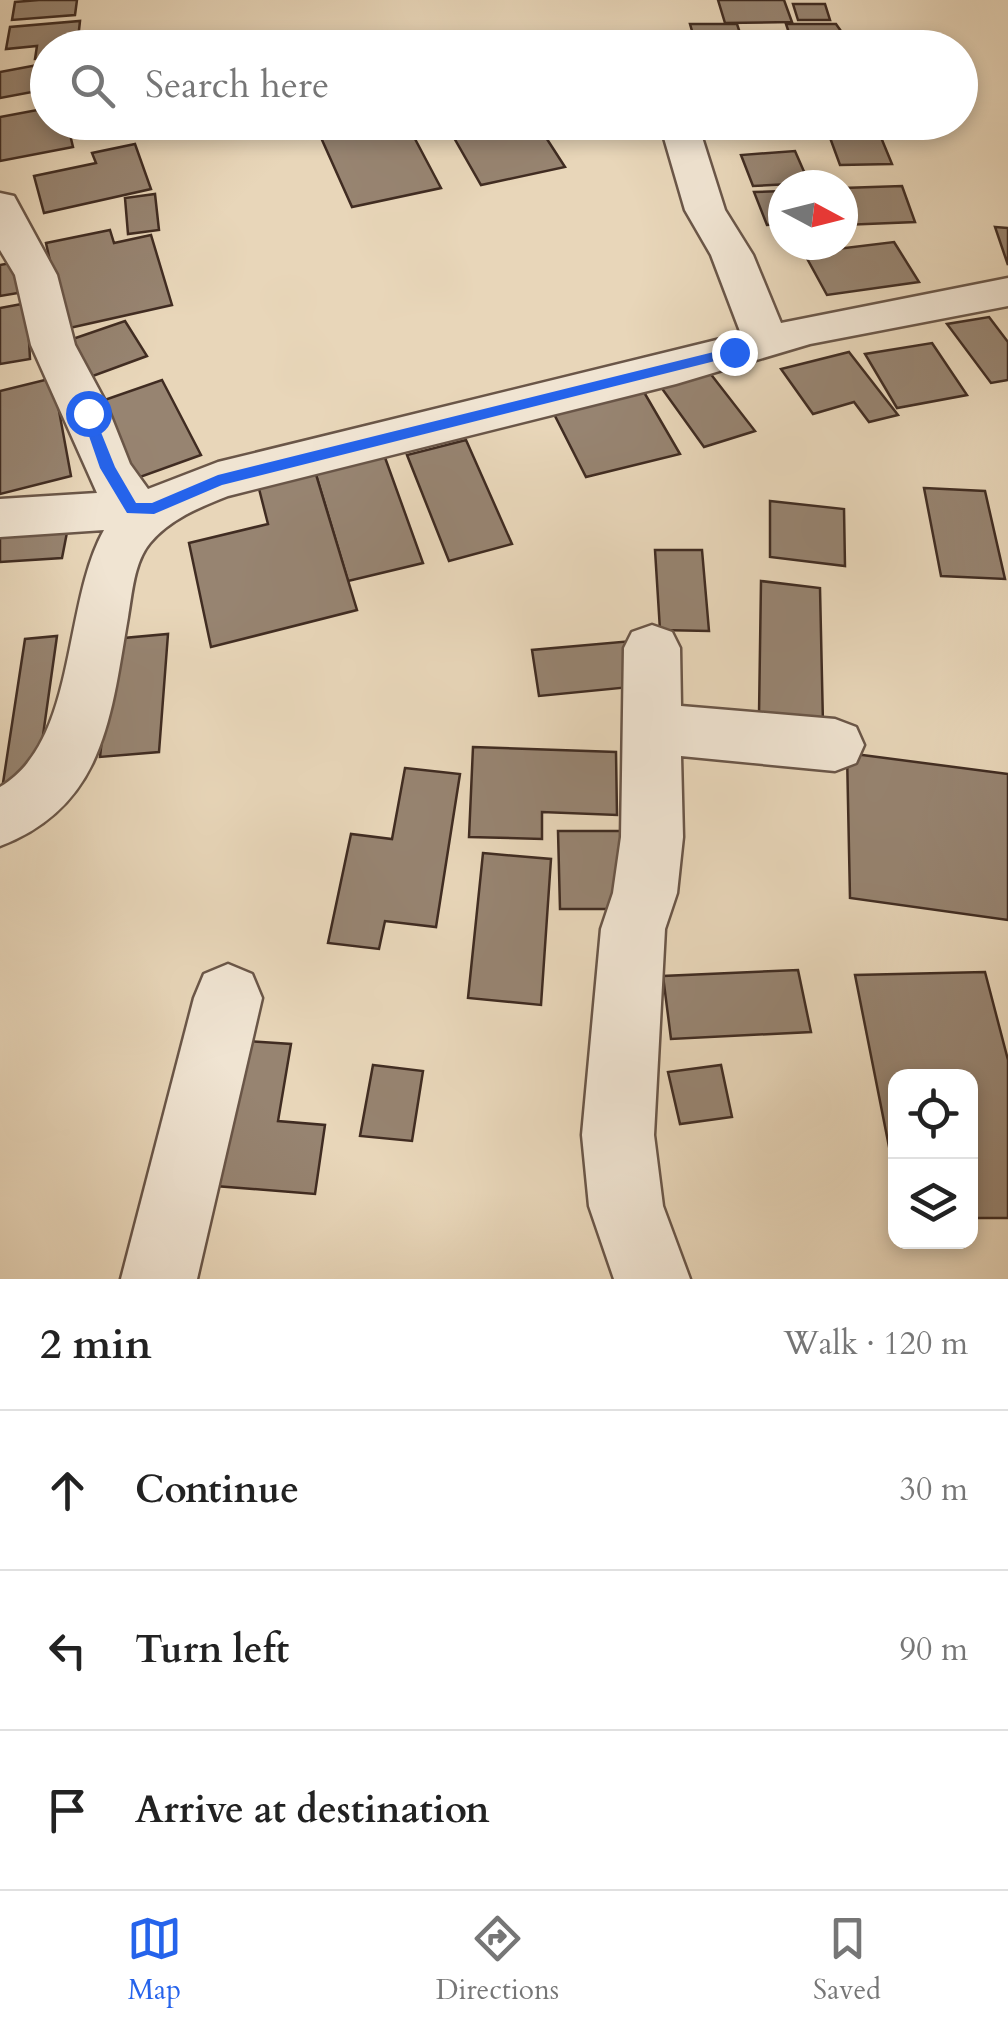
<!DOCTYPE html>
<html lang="en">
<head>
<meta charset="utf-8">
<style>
	body { margin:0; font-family:Cardo,serif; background:#f6f6f6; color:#222 }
	.controls { position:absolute; right:30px; bottom:30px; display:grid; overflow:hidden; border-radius:20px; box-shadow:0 5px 15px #0003 }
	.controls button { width:90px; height:90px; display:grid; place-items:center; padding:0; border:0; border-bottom:2px solid #e0e0e0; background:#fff; color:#222; font:50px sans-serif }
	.compass { position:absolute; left:768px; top:170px; width:90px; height:90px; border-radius:50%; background:#fff; box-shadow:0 5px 15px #0003; rotate:97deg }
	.stop { position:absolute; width:30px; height:30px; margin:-22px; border:8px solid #2563eb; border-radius:50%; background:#fff }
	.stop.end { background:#2563eb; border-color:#fff; box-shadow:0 2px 10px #0008 }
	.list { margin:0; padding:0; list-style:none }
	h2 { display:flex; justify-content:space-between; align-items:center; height:130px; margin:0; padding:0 40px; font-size:42px }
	h2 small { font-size:32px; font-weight:400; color:#767676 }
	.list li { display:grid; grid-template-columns:65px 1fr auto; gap:30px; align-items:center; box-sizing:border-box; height:160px; padding:0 40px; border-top:2px solid #e0e0e0 }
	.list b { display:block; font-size:38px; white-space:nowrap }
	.list em { font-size:32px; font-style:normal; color:#767676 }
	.icon { flex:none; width:55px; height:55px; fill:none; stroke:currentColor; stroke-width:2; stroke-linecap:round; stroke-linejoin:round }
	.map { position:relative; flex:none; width:1008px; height:1279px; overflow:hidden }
	.search { position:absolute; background:#fff; box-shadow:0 5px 15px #0003; left:30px; right:30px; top:30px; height:110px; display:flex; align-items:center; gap:25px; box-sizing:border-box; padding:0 35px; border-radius:55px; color:#767676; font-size:38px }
	.sheet { height:610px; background:#fff }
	nav { display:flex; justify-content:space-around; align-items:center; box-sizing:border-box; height:140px; border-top:2px solid #e0e0e0; background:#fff; font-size:28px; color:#767676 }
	nav a { display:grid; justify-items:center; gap:5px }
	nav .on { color:#2563eb }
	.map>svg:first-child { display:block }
</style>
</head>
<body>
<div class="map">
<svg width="1008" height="1279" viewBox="0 0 1008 1279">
	<rect width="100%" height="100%" fill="#e8d6b9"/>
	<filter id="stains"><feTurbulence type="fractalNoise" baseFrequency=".002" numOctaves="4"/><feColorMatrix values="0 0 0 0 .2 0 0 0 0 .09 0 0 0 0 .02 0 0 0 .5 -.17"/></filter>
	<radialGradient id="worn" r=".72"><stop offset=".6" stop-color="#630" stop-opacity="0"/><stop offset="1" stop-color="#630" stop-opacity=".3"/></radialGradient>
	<g fill="#978471" stroke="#402c22" stroke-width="2.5">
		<polygon points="39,0 77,0 75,15 12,20 15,2"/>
		<polygon points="718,0 784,0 792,22 725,23"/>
		<polygon points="793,4 825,4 830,20 798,20"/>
		<polygon points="80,21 77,48 48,48 48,58 35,59 37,46 6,49 10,27"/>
		<polygon points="690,24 737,24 745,48 697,48"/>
		<polygon points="786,24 836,24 848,41 840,41 842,48 794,48"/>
		<polygon points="48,63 48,89 0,98 0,72"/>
		<polygon points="48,108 48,122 67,122 73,147 0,161 0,117"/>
		<polygon points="314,122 406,122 441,188 352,207"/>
		<polygon points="445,122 536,122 565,167 481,185"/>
		<polygon points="822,122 868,122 871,131 825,131"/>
		<polygon points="829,135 880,135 892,164 840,165"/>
		<polygon points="135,144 151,189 44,213 34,176 96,163 92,153"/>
		<polygon points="795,151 809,183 753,186 741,155"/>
		<polygon points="902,186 915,222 843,225 843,188"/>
		<polygon points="783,191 783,224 767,225 754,192"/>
		<polygon points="155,194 159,230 128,234 125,198"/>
		<polygon points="995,227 1008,228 1008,265"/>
		<polygon points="110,230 114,243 151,235 172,305 65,329 46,243"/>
		<polygon points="894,242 919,282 827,295 804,253"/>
		<polygon points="16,262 18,293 0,296 0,265"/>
		<polygon points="27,303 30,359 0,364 0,308"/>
		<polygon points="989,317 1008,342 1008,380 991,383 947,324"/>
		<polygon points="125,321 147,356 82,380 61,343"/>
		<polygon points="932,343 967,395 897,408 865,354"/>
		<polygon points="849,352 898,415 869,422 854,402 813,414 781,369"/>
		<polygon points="706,368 755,431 704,447 658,383"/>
		<polygon points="53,378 71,476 0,494 0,391"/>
		<polygon points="162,380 201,455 129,481 93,404"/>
		<polygon points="641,387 680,454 586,477 551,408"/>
		<polygon points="466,440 512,544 449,561 407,455"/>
		<polygon points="383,452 423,563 348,581 314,468"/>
		<polygon points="314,468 357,610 211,647 189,543 268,524 257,481"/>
		<polygon points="924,488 985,491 1005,579 941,576"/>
		<polygon points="770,501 844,509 845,566 770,557"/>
		<polygon points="70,517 62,558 0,562 0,521"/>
		<polygon points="655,550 702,550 709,631 660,630"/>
		<polygon points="761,581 820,588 823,724 759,715"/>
		<polygon points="168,634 159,752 100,757 113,639"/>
		<polygon points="57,636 35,792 1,796 25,639"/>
		<polygon points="632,641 641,686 539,696 532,650"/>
		<polygon points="473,747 616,752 617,815 542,812 542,839 469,837"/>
		<polygon points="847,753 1008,774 1008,920 850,898"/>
		<polygon points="405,768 460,774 436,927 385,921 379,949 328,943 351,834 392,839"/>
		<polygon points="558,831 625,831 629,909 560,909"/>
		<polygon points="483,853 551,859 541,1005 468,998"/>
		<polygon points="798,970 811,1032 671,1039 663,976"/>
		<polygon points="985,972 1008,1060 1008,1218 970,1218 970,1076 896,1076 896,1182 855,975"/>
		<polygon points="233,1040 291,1044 278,1121 325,1125 315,1194 203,1185"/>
		<polygon points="373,1065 423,1071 412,1141 360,1136"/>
		<polygon points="721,1065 732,1117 680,1124 668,1072"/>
	</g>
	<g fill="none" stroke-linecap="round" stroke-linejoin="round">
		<defs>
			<g id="street">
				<path d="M 668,123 L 694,123 L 700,131 L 725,210 L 753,255 L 781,323 L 1008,278 L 1008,306 L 810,344 L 676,384 L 228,496 C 200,507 170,519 150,543 C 134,562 132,594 128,617 C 111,715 105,806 0,846 L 0,787 C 78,741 62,605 104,530 L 0,537 L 0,499 L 97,493 L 31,345 L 15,275 L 0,250 L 0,193 L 14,196 L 57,275 L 75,345 L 105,401 L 130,464 L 148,489 L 218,462 L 741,334 L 711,255 L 685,210 L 662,131 Z"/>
				<polygon points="652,625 672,632 680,648 681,706 835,719 856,727 864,745 856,763 835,771 681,756 683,837 677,893 665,929 654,1135 663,1206 690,1279 614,1279 589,1206 582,1135 601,929 613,893 621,837 624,648 632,632"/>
				<polygon points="228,964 252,974 262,998 197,1279 121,1279 194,998 204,974"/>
			</g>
		</defs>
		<use href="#street" stroke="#6a5648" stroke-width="5"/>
		<use href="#street" fill="#f0e4d2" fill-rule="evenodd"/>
	</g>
	<polygon fill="#2563eb" points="734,347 741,352 739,355 222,485 154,514 127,513 100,468 81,413 92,410 115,467 136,503 152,503 218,475"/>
	<rect width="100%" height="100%" filter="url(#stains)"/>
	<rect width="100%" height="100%" fill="url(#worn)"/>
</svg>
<div class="controls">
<button><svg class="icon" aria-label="locate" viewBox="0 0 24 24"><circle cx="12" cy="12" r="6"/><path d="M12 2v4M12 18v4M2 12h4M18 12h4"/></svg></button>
<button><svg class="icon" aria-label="layers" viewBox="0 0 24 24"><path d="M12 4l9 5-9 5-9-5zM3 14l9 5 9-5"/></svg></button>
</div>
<svg class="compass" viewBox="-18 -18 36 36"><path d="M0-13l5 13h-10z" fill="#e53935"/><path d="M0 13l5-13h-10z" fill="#767676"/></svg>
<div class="stop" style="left:88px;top:413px"></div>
<div class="stop end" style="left:734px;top:352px"></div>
<div class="search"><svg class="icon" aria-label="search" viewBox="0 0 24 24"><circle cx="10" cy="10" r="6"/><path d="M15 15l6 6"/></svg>Search here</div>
</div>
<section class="sheet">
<h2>2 min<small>Walk · 120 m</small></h2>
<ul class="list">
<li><svg class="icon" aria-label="ahead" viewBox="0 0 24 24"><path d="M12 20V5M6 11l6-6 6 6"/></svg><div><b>Continue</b></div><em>30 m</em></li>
<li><svg class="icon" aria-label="left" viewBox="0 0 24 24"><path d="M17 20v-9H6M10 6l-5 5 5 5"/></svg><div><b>Turn left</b></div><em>90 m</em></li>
<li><svg class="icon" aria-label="arrive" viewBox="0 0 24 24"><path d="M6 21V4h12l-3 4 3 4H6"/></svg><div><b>Arrive at destination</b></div></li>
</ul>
</section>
<nav>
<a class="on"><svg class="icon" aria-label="map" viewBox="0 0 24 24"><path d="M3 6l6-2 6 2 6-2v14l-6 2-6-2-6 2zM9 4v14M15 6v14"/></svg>Map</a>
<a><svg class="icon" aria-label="directions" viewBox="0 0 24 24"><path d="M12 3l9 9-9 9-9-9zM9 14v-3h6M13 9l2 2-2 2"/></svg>Directions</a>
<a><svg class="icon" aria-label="saved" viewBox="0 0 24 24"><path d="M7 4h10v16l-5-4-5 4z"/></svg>Saved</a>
</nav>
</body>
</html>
